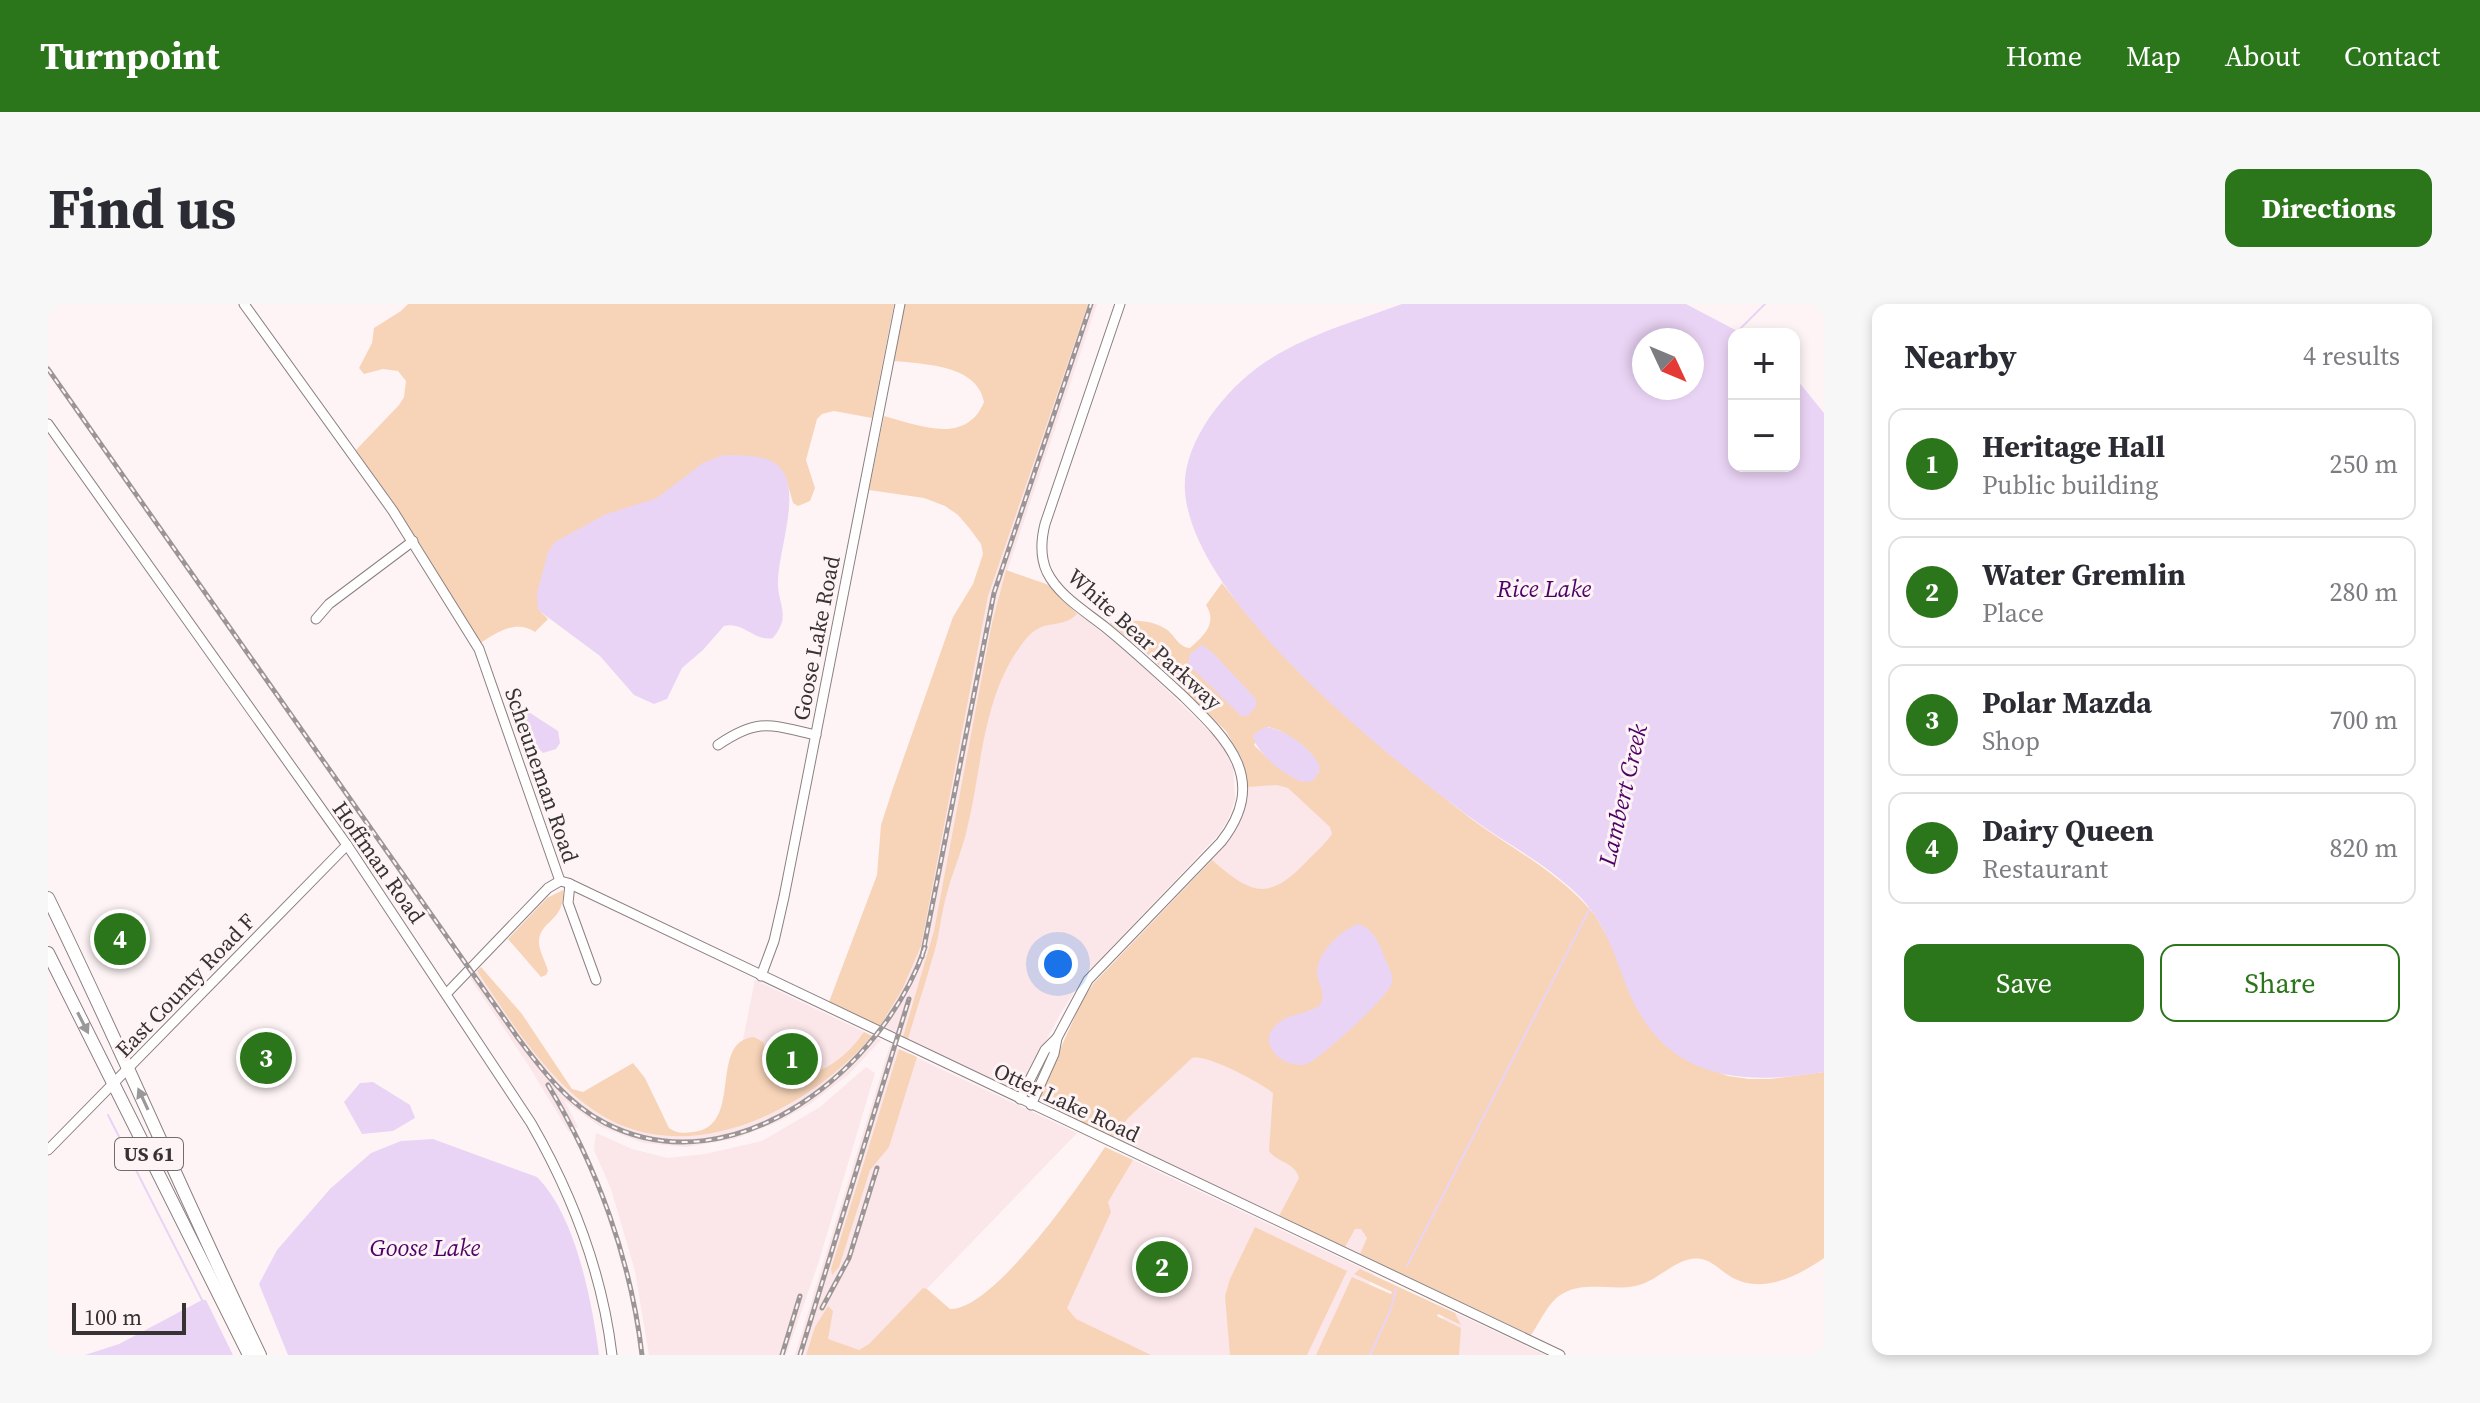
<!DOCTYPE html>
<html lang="en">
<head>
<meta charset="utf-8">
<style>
	body { margin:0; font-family:"Source Serif 4",serif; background:#f7f7f7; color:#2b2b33 }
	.controls { position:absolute; right:24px; top:24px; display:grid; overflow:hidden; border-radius:16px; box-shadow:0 4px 12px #0003 }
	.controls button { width:72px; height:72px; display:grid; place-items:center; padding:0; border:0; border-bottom:2px solid #e1e1e2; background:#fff; color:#2b2b33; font:40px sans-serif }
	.compass { position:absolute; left:1584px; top:24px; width:72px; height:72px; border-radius:50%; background:#fff; box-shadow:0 4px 12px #0003; rotate:134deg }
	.scale { position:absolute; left:24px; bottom:20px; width:114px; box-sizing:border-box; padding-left:8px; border:4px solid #373233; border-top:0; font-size:22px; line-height:28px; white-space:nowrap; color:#373233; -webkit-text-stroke:6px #fef4f5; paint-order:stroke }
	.you { position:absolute; left:1010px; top:660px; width:28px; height:28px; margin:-20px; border:6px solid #fff; border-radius:50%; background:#1a73e8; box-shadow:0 0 0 12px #1a73e833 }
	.badge { display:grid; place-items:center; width:52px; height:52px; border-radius:50%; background:#2b751a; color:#fff; font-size:26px; font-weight:700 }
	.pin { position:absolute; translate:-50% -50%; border:4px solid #fff; box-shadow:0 2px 8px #0006 }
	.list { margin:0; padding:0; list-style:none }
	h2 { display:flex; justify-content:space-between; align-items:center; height:104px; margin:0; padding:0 32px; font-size:34px }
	h2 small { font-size:26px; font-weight:400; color:#7c7c81 }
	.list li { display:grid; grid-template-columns:52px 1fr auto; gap:24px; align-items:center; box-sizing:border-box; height:112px; margin:0 16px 16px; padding:0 16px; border:2px solid #e1e1e2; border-radius:16px }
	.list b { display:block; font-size:30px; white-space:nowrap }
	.list p { margin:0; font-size:26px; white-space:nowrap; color:#7c7c81 }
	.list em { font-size:26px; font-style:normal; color:#7c7c81 }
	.actions { display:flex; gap:16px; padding:24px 32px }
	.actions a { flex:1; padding:18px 0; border:2px solid #2b751a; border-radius:16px; text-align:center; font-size:28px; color:#2b751a }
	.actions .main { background:#2b751a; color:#fff }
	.map { position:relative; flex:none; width:1776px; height:1051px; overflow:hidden; border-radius:16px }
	header { display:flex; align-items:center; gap:48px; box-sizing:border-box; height:112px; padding:0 40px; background:#2b751a; color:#fff }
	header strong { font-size:38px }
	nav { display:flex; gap:44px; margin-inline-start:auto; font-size:28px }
	.intro { display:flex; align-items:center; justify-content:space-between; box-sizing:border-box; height:192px; padding:0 48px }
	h1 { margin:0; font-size:56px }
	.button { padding:20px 36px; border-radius:16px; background:#2b751a; color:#fff; font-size:28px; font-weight:700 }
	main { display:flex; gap:48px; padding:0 48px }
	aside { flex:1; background:#fff; border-radius:16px; box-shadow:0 4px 12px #0003 }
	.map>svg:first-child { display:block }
</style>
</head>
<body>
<header>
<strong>Turnpoint</strong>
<nav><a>Home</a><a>Map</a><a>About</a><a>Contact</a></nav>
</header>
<div class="intro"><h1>Find us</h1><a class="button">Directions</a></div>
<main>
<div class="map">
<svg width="1776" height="1051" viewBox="0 0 1776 1051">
	<rect width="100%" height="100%" fill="#fef4f5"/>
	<g fill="#fbe6e9">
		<polygon points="1038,0 1049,0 951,291 1001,281 1019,301 1085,353 1174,440 1185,464 1187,495 1180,516 1170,531 1038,670 1014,707 975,779 966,785 831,722 844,703 943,280"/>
		<polygon points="1237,477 1317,554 1267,824 1325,930 1314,951 1000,802 993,795 995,783 1041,686 1181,536 1195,511 1199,479"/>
		<polygon points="429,667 482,743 532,795 626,832 677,825 707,676 833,736 800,771 762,800 730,818 686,835 638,843 595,839 551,822 516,796 530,823 521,828 479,759 422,674"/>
		<polygon points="842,741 1029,829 815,1051 763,1035 758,1051 747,1051"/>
		<polygon points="818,763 827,769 770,960 738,1051 601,1051 587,967 563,885 546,846 548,829 584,845 620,854 657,850 714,837 772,803"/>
		<polygon points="1079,853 1326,970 1288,1051 1019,1051 929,1010"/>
		<polygon points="1399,1005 1497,1051 1378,1051"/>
	</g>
	<g fill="#f7d4b8" fill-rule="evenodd">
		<path d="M 360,0 L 846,0 L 824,114 L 786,107 L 774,110 L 769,115 L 758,156 L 767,184 L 762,197 L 750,202 L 745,199 L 739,178 L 490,305 L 500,315 L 487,328 C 467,315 448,329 431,340 L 374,243 L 308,146 L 351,101 L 356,93 L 358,77 L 350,67 L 335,65 L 316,70 L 311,64 L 324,39 L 326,24 L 353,7 Z"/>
		<path d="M 857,0 L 1040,0 L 940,292 L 873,642 L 854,686 L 832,722 L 781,698 L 829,571 L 833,521 L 844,487 L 905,313 L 925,280 L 935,250 L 933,240 L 922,225 L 910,211 L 897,202 L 876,194 L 821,186 L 836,112 C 870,121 918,142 936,98 C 930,61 876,60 846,57 Z"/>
		<path d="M 958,266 L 1001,281 L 1029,310 C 1012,327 996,312 977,336 C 934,390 935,460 919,525 C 914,547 905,567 899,589 C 894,606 892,625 888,642 C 879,674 869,704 860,735 L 855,733 L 886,627 L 944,319 Z"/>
		<path d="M 1174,279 C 1216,335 1267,380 1320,427 C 1353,456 1386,487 1422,514 C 1466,546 1512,569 1547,611 L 1624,746 L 1637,755 L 1680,772 L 1701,775 L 1722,775 L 1776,768 L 1776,954 C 1750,972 1715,990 1685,974 C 1674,968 1665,957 1653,955 C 1631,951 1611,976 1591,981 C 1568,988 1540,977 1518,988 C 1501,995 1493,1017 1483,1031 L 1312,950 L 1319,934 L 1313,925 L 1307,925 L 1297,943 L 1231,912 L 1251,874 C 1247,858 1229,859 1221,847 L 1225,789 C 1213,779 1159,750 1144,754 L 1080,814 L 1066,833 L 997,800 L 993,792 L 995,783 L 1034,697 L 1045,680 L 1164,556 C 1203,590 1220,598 1258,558 C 1267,549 1277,540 1284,530 L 1282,523 L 1240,484 L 1229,481 L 1199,483 L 1194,455 L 1178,427 L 1098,349 L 1061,319 C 1078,316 1102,314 1118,325 C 1127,331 1130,343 1142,344 C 1155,332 1170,320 1158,301 ZM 1220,423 C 1245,428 1258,449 1271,468 L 1264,476 C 1243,478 1225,459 1210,445 L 1206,441 Z"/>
		<path d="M 515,586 C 517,617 494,615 491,636 C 490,646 498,658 500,667 L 498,671 L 493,673 L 460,635 L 499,594 Z"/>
		<path d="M 433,663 L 474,710 L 524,785 L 535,788 L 585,759 L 597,774 L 621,824 C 629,830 636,829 645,828 C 697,823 659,737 706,733 L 715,738 C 719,748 717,768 728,774 C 733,776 743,774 748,773 C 779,768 798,753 816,728 L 824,732 C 761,806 638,869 547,807 C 496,772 463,717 429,667 Z"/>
		<polygon points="851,745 869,753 841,843 822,866 791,963 784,971 783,965"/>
		<path d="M 1057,843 L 1085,856 L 1060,898 L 1063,908 L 1019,1004 L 1028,1015 L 1103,1051 L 758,1051 L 767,1023 L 780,1002 L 785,1007 L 780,1035 L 811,1046 L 821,1040 L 875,984 L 879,985 L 902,1005 C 945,1007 1034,878 1057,843 Z"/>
		<polygon points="1207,923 1299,967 1259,1051 1182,1051 1177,992 1182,975"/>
		<polygon points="1312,965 1407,1009 1413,1021 1390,1010 1389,1012 1413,1024 1411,1051 1268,1051 1304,973 1343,990 1344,988 1306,970"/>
	</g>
	<g fill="#ead4f5" fill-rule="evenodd">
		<path d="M 1354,0 L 1638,0 L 1695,30 L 1686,30 L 1686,162 L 1746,162 L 1746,72 L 1776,109 L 1776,768 C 1692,782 1617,776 1580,686 C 1567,653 1558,620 1533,594 C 1501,561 1460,541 1423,514 C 1338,452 1146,298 1137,188 C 1133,140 1176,87 1213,61 C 1256,31 1306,18 1354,0 ZM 1596,36 L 1644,36 L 1644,84 L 1596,84 Z"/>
		<path d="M 676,151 C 694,152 721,149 734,166 C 753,192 729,250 730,281 C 730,294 737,305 734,318 C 732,324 729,329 725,334 C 706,338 696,317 676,322 L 655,346 L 634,364 L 619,395 L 606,400 L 586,391 L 552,352 L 490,306 L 489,289 L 500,248 L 507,238 L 556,211 L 609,194 L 655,159 Z"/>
		<polygon points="1154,341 1164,348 1208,395 1208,403 1199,412 1193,412 1140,360 1142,350"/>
		<polygon points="473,403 510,427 512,439 508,445 495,449 480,434 469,411"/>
		<path d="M 1217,423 C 1235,424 1268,446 1272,465 C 1269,472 1266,478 1258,478 C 1242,478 1205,446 1205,431 Z"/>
		<path d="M 1310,620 C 1327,624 1332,643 1338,657 C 1342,665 1346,672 1343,681 C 1337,695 1273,755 1258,760 C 1237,766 1207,740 1228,721 C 1240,709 1259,711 1272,701 C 1279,689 1270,681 1269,669 C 1268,650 1294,625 1310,620 Z"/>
		<polygon points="325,778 362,801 367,814 345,827 314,830 296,798 312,779"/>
		<path d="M 385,835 L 489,873 C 528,912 544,998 551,1051 L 240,1051 L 211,980 L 229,946 L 282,885 L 323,849 L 353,837 Z"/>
		<polygon points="154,996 158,996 185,1051 37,1051 71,1040"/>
	</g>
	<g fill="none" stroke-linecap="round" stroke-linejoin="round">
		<g stroke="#ead4f5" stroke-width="2">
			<polyline points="1687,30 1717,0"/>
			<polyline points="60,811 154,996"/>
			<polyline points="1359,962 1542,604"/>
			<polyline points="1322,1051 1343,1005 1348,985"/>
		</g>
		<defs>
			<g id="minor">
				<polyline points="196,0 345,207 431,345 512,577"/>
				<path d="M 0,120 L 299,541 L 483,819 C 525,892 554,967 564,1051"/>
				<polyline points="268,315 281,300 365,237"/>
				<path d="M 670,441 C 711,413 723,421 768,431"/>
				<polyline points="512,577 520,579 1512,1051"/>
				<polyline points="522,580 520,599 548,676"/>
				<polyline points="713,672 726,637 736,593 852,0"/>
				<polyline points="399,689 500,584 512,577"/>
				<polyline points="972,795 997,746 1009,734"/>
				<path d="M 983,801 L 1006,750 L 1009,734 L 1040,676 L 1173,538 C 1222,476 1179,435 1135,392 C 1109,368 1084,345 1057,323 C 1037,307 1011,292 999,268 C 992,253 993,236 997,220 L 1072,0"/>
				<polyline points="0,846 299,541"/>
			</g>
			<g id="major">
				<path d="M 0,594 C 74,745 139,900 212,1051"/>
				<polyline points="0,649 201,1051"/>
			</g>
		</defs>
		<use href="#minor" stroke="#8b8081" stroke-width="11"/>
		<use href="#major" stroke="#8b8081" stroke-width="14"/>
		<use href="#minor" stroke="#fff" stroke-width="9"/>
		<use href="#major" stroke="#fff" stroke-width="12"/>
		<defs>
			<g id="rail">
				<path d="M 0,65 L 470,734 C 494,766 520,800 557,819 C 687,886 837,763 877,643"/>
				<polyline points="874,653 946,289 1043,0"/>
				<path d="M 500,781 C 549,862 583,956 594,1051"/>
				<polyline points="774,1004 801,954 829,864"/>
				<polyline points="734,1051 752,992"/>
				<polyline points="752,1051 861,695"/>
			</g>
		</defs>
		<use href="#rail" stroke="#9c9596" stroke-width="5"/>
		<use href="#rail" stroke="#fef4f5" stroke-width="2" stroke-dasharray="6" stroke-linecap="butt"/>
	</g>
	<defs><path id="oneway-solid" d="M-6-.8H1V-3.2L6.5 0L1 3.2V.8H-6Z" transform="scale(2)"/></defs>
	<g fill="#9b9899">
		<use href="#oneway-solid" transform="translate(35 719) rotate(63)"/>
		<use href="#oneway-solid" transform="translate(95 795) rotate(-115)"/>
	</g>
	<g text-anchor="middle" stroke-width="6" stroke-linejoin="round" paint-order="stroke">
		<rect fill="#fef4f5" stroke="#736c6d" stroke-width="2" x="67" y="834" width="68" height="32" rx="6"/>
		<g font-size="20" font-weight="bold" fill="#373233">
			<text x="101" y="857">US 61</text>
		</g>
		<g font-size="22" fill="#373233" stroke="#fef4f5">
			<text transform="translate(768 334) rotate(-79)" y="8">Goose Lake Road</text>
			<text transform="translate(1097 335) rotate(42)" y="8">White Bear Parkway</text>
			<text transform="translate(494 471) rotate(71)" y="8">Scheuneman Road</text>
			<text transform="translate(331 558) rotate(55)" y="8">Hoffman Road</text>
			<text transform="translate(137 681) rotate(-46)" y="8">East County Road F</text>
			<text transform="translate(1019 798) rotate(25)" y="8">Otter Lake Road</text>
		</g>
		<g font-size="24" font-style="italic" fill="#4f0068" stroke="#fef4f5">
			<text x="1496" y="293">Rice Lake</text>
			<text transform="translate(1575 491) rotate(-77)" y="8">Lambert Creek</text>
			<text x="377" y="952">Goose Lake</text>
		</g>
	</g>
</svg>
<div class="controls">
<button>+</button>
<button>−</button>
</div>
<svg class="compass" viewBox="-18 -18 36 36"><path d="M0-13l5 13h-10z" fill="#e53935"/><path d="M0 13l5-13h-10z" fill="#7c7c81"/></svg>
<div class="scale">100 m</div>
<div class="you"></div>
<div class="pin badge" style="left:744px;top:755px">1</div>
<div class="pin badge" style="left:1114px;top:963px">2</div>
<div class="pin badge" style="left:218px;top:754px">3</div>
<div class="pin badge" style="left:72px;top:635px">4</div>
</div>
<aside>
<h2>Nearby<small>4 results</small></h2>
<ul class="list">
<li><span class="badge">1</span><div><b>Heritage Hall</b><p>Public building</p></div><em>250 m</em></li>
<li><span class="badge">2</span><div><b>Water Gremlin</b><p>Place</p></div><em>280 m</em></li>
<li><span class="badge">3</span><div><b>Polar Mazda</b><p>Shop</p></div><em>700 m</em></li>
<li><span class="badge">4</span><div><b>Dairy Queen</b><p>Restaurant</p></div><em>820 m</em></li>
</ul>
<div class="actions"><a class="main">Save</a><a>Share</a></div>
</aside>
</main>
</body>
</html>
